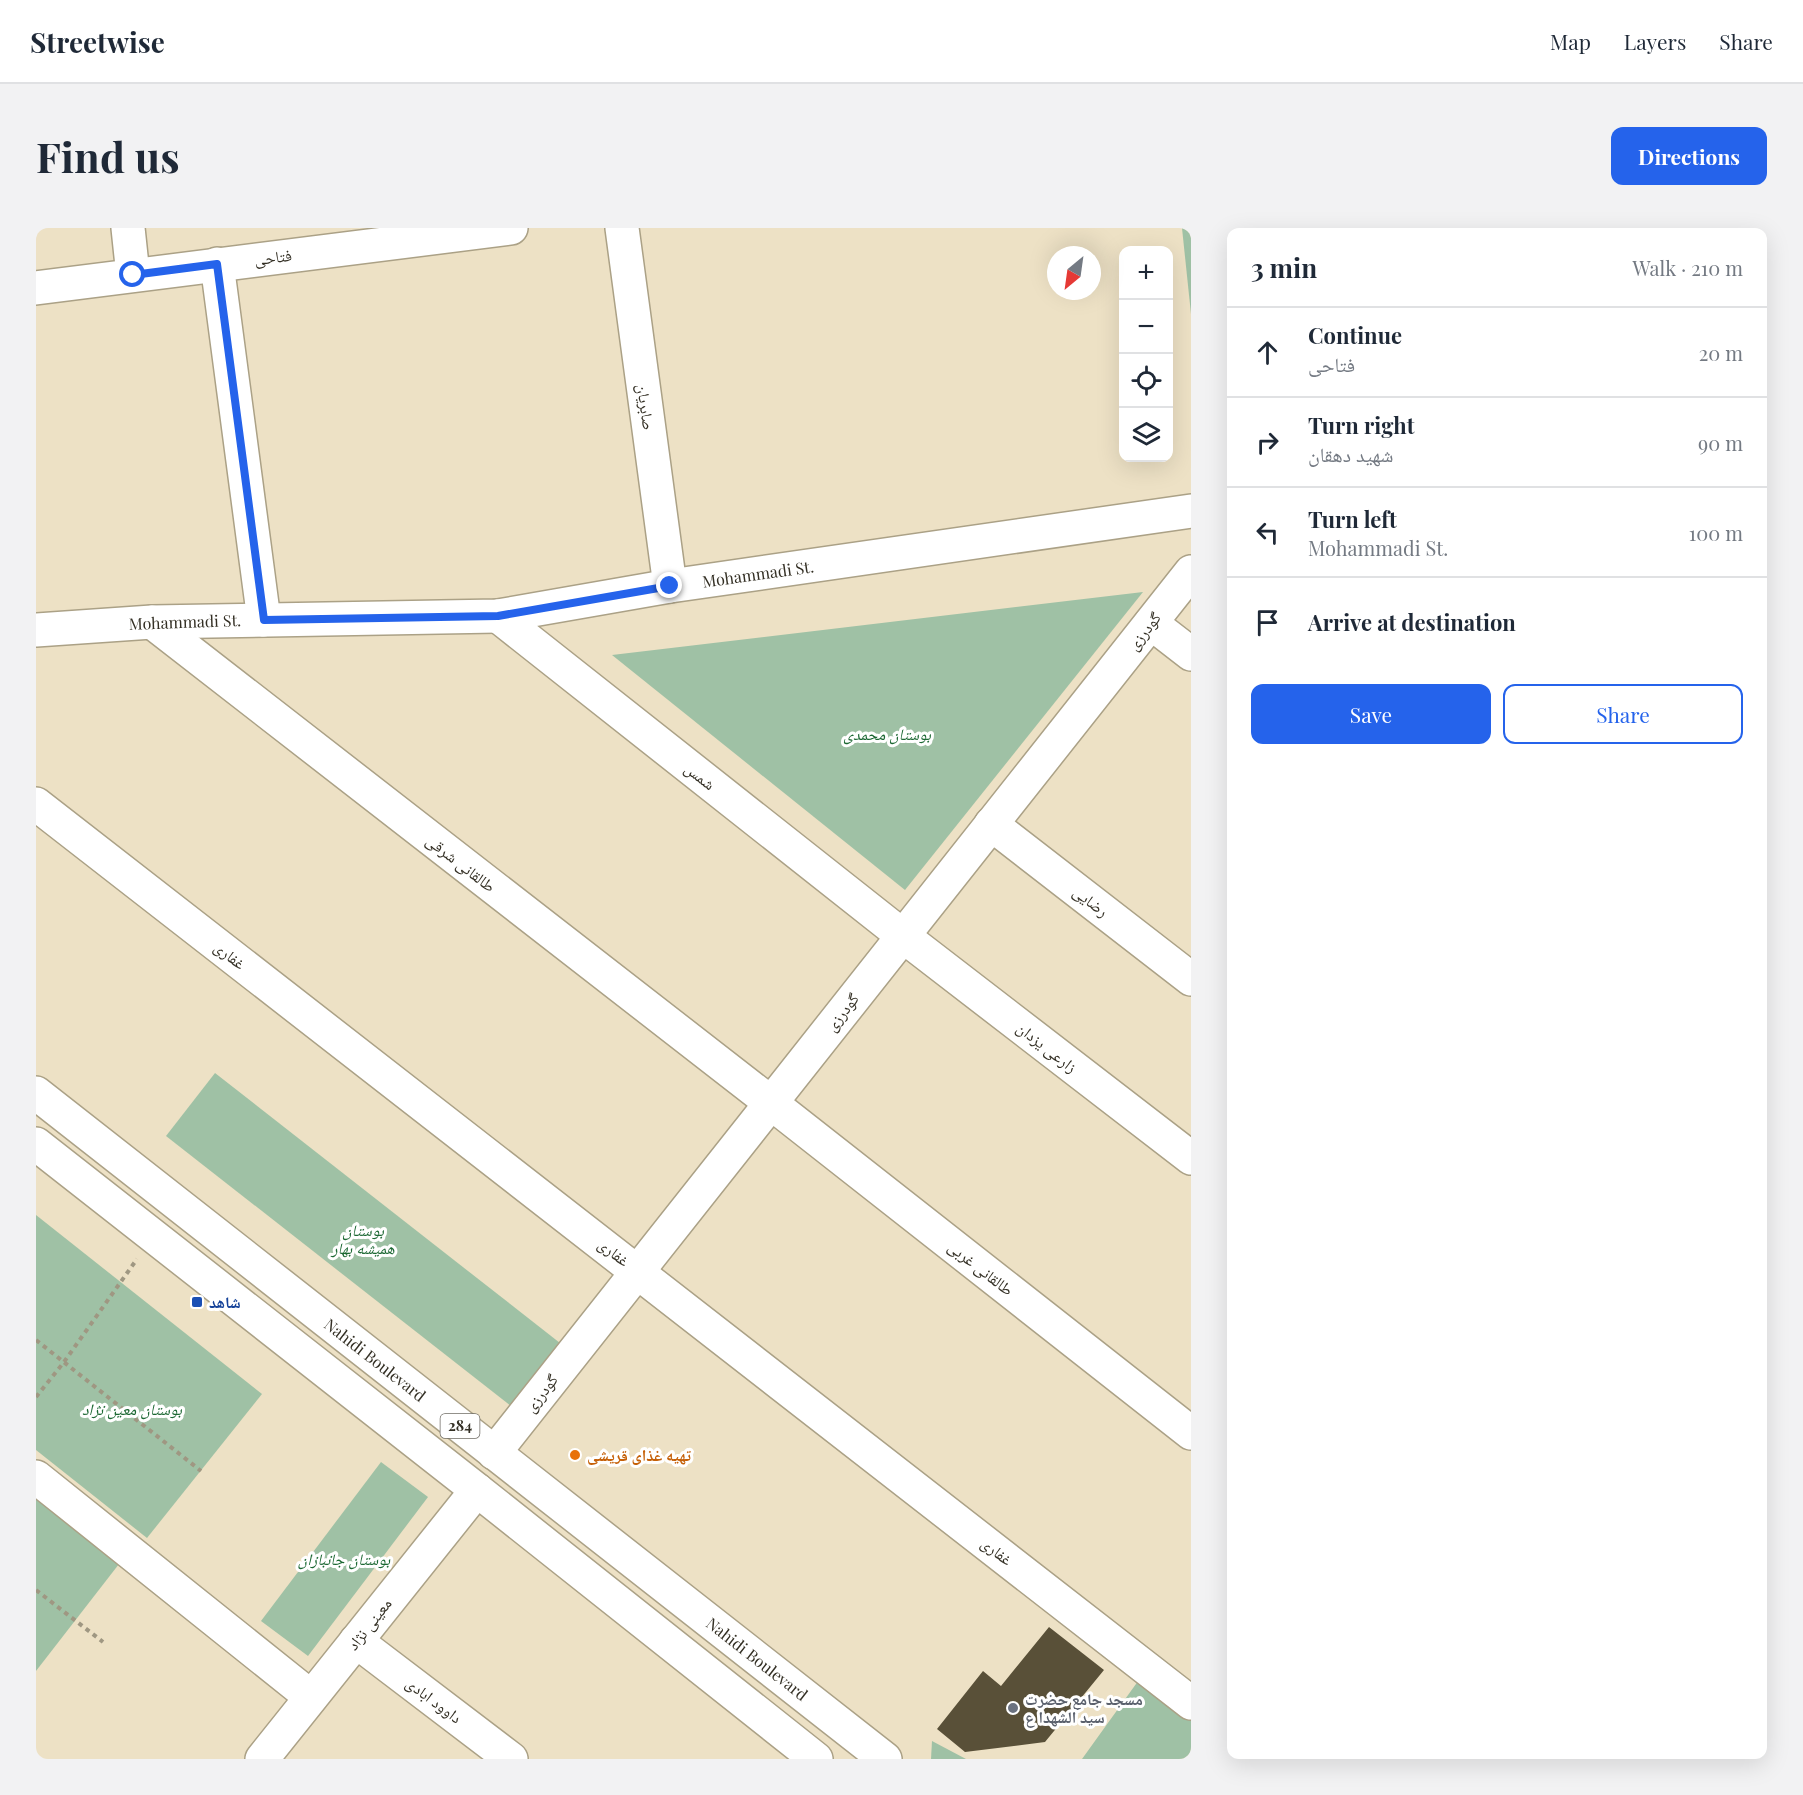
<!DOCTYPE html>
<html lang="en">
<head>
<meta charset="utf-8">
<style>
	body { margin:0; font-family:"Playfair Display","Noto Naskh Arabic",serif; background:#f2f2f3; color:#1f2937 }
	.controls { position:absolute; right:18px; top:18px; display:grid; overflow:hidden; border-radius:12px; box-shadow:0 6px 24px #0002 }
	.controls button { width:54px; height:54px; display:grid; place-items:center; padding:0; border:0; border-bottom:2px solid #e0e1e3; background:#fff; color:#1f2937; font:30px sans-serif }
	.compass { position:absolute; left:1011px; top:18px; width:54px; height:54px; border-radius:50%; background:#fff; box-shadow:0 6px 24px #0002; rotate:209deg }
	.stop { position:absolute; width:18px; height:18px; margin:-14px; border:4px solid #2563eb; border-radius:50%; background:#fff }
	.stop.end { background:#2563eb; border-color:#fff; box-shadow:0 2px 6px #0008 }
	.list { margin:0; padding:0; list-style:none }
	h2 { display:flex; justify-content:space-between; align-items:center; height:78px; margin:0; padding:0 24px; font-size:26px }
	h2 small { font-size:20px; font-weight:400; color:#747a83 }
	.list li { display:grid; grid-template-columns:39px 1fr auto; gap:18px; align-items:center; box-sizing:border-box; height:90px; padding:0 24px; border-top:2px solid #e0e1e3 }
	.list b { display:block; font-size:22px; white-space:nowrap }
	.list p { margin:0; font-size:20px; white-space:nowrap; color:#747a83 }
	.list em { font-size:20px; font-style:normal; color:#747a83 }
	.actions { display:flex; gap:12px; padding:18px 24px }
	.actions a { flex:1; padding:14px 0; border:2px solid #2563eb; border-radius:12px; text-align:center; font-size:21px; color:#2563eb }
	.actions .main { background:#2563eb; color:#fff }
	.icon { flex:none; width:33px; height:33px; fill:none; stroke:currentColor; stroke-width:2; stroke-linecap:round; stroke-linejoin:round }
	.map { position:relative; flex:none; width:1155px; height:1531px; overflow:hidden; border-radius:12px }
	header { display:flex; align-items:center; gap:36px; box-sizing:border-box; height:84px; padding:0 30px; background:#fff; border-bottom:2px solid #e0e1e3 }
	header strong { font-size:28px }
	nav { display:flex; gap:33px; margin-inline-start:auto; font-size:21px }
	.intro { display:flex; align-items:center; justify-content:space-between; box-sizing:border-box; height:144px; padding:0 36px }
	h1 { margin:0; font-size:42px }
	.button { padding:15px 27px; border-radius:12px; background:#2563eb; color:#fff; font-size:21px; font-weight:700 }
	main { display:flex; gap:36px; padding:0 36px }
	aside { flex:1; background:#fff; border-radius:12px; box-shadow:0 6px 24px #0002 }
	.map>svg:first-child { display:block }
</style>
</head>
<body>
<header>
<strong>Streetwise</strong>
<nav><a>Map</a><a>Layers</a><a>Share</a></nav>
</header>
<div class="intro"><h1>Find us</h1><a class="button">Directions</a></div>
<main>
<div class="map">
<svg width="1155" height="1531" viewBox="0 0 1155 1531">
	<rect width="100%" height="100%" fill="#ede1c5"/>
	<g fill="#9fc1a5">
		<polygon points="1146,0 1155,0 1155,86"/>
		<polygon points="1107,364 869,662 576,427"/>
		<polygon points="179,845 524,1115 475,1178 130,908"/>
		<polygon points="0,987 226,1166 111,1310 0,1222"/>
		<polygon points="345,1234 392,1269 272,1428 225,1393"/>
		<polygon points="0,1271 83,1336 0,1443"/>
		<polygon points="1105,1449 1155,1486 1155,1531 1037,1531 1046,1531"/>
		<polygon points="896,1513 930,1531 895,1531"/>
	</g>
	<polygon fill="#595038" points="1013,1399 1068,1442 1009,1514 929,1524 901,1501 947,1443 965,1458"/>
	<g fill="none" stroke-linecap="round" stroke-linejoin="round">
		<defs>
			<g id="minor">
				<polyline points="92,0 97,47"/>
				<polyline points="586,0 634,358"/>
				<polyline points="181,36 228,392"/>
				<polyline points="0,60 475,0"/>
				<polyline points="462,388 867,708 1155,930"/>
				<polyline points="116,394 735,875 1155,1205"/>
				<polyline points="1115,395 1155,426"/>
				<polyline points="0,402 116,394 462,388 634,358 1155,283"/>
				<polyline points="0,576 1155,1475"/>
				<polyline points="955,596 1155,751"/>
				<polyline points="458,1225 1155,344"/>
				<polyline points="0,1249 275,1469"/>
				<polyline points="320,1413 475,1531"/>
				<polyline points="226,1531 441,1262"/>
			</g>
			<g id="major">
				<polyline points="0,865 849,1531"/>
				<polyline points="0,916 441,1262 780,1531"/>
			</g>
		</defs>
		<use href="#minor" stroke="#aba186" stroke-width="36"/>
		<use href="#major" stroke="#aba186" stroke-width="36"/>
		<g stroke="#9f9782" stroke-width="4" stroke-dasharray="4.5 4.5" stroke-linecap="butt">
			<polyline points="0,1112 165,1243"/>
			<polyline points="0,1169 28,1134 101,1031"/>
			<polyline points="0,1362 67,1414"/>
		</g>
		<use href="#minor" stroke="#fff" stroke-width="33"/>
		<use href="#major" stroke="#fff" stroke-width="33"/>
	</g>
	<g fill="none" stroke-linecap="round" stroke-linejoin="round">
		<polyline stroke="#2563eb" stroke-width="8" points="97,47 181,36 228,392 462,388 634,358"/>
	</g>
	<rect fill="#1a4fb4" stroke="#fff" stroke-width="2" x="155" y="1068" width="12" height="12" rx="3"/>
	<circle fill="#e8710a" stroke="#fff" stroke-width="2" cx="539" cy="1227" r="6"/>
	<circle fill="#6b7280" stroke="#fff" stroke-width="2" cx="977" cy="1480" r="6"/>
	<g text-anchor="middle" stroke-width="6" stroke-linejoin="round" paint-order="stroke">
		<rect fill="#fff" stroke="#706d66" stroke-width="1.5" x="404.5" y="1186" width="39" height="24" rx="4.5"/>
		<g font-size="15" font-weight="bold" fill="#332f24">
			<text x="424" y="1203">284</text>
		</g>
		<g font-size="16" fill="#332f24" stroke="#fff">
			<text transform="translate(237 29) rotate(-7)" y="6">فتاحی</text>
			<text transform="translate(610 179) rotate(82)" y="6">صابریان</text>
			<text transform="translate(722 346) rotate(-8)" y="6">Mohammadi St.</text>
			<text transform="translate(149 394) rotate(-2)" y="6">Mohammadi St.</text>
			<text transform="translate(1108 403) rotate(-52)" y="6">گودرزی</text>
			<text transform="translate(664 548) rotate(38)" y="6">شمس</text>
			<text transform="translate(425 635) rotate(38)" y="6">طالقانی شرقی</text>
			<text transform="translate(1055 673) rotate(38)" y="6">رضایی</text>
			<text transform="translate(194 727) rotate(38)" y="6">غفاری</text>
			<text transform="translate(806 784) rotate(-52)" y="6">گودرزی</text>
			<text transform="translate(1011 819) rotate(38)" y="6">زارعی یزدان</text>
			<text transform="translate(578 1024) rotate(38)" y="6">غفاری</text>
			<text transform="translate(945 1040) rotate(38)" y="6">طالقانی غربی</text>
			<text transform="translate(339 1132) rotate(38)" y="6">Nahidi Boulevard</text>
			<text transform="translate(505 1165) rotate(-52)" y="6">گودرزی</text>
			<text transform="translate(961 1323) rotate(38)" y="6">غفاری</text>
			<text transform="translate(333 1396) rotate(-52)" y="6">معینی نژاد</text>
			<text transform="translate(721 1431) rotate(38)" y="6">Nahidi Boulevard</text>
			<text transform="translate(398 1472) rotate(37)" y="6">داوود ابادی</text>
		</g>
		<g font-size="16" font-style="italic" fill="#1c6833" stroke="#fff">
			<text x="851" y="512">بوستان محمدی</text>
			<text x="327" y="1008">بوستان<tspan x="327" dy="18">همیشه بهار</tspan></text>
			<text x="96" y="1187">بوستان معین نژاد</text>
			<text x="308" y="1337">بوستان جانبازان</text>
		</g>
		<g font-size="16" font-weight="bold" fill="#164399" stroke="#fff" text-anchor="start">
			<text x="173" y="1080">شاهد</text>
		</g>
		<g font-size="16" font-weight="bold" fill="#c56008" stroke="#fff" text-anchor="start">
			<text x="551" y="1233">تهیه غذای قریشی</text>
		</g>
		<g font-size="16" font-weight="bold" fill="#5b616d" stroke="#fff" text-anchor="start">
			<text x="989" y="1477">مسجد جامع حضرت<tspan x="989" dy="18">سید الشهدا ع</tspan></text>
		</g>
	</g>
</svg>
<div class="controls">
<button>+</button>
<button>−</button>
<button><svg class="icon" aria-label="locate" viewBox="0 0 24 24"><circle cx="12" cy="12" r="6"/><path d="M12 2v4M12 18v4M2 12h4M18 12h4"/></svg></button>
<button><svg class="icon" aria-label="layers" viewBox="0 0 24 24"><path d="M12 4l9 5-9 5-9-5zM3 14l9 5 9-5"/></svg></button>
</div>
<svg class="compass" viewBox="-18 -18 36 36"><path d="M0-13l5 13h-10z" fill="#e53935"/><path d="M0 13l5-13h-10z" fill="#747a83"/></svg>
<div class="stop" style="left:97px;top:47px"></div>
<div class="stop end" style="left:634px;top:358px"></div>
</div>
<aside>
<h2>3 min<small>Walk · 210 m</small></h2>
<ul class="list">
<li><svg class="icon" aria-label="ahead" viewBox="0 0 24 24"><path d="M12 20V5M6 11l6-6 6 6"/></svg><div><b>Continue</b><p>فتاحی</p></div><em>20 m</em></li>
<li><svg class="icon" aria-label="right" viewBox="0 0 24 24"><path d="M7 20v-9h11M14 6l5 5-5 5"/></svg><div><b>Turn right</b><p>شهید دهقان</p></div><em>90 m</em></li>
<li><svg class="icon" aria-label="left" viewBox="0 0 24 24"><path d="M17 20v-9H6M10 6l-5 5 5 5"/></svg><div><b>Turn left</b><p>Mohammadi St.</p></div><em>100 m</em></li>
<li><svg class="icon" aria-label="arrive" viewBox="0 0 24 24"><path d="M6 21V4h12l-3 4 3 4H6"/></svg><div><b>Arrive at destination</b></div></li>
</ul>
<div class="actions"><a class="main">Save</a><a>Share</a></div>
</aside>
</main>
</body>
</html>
